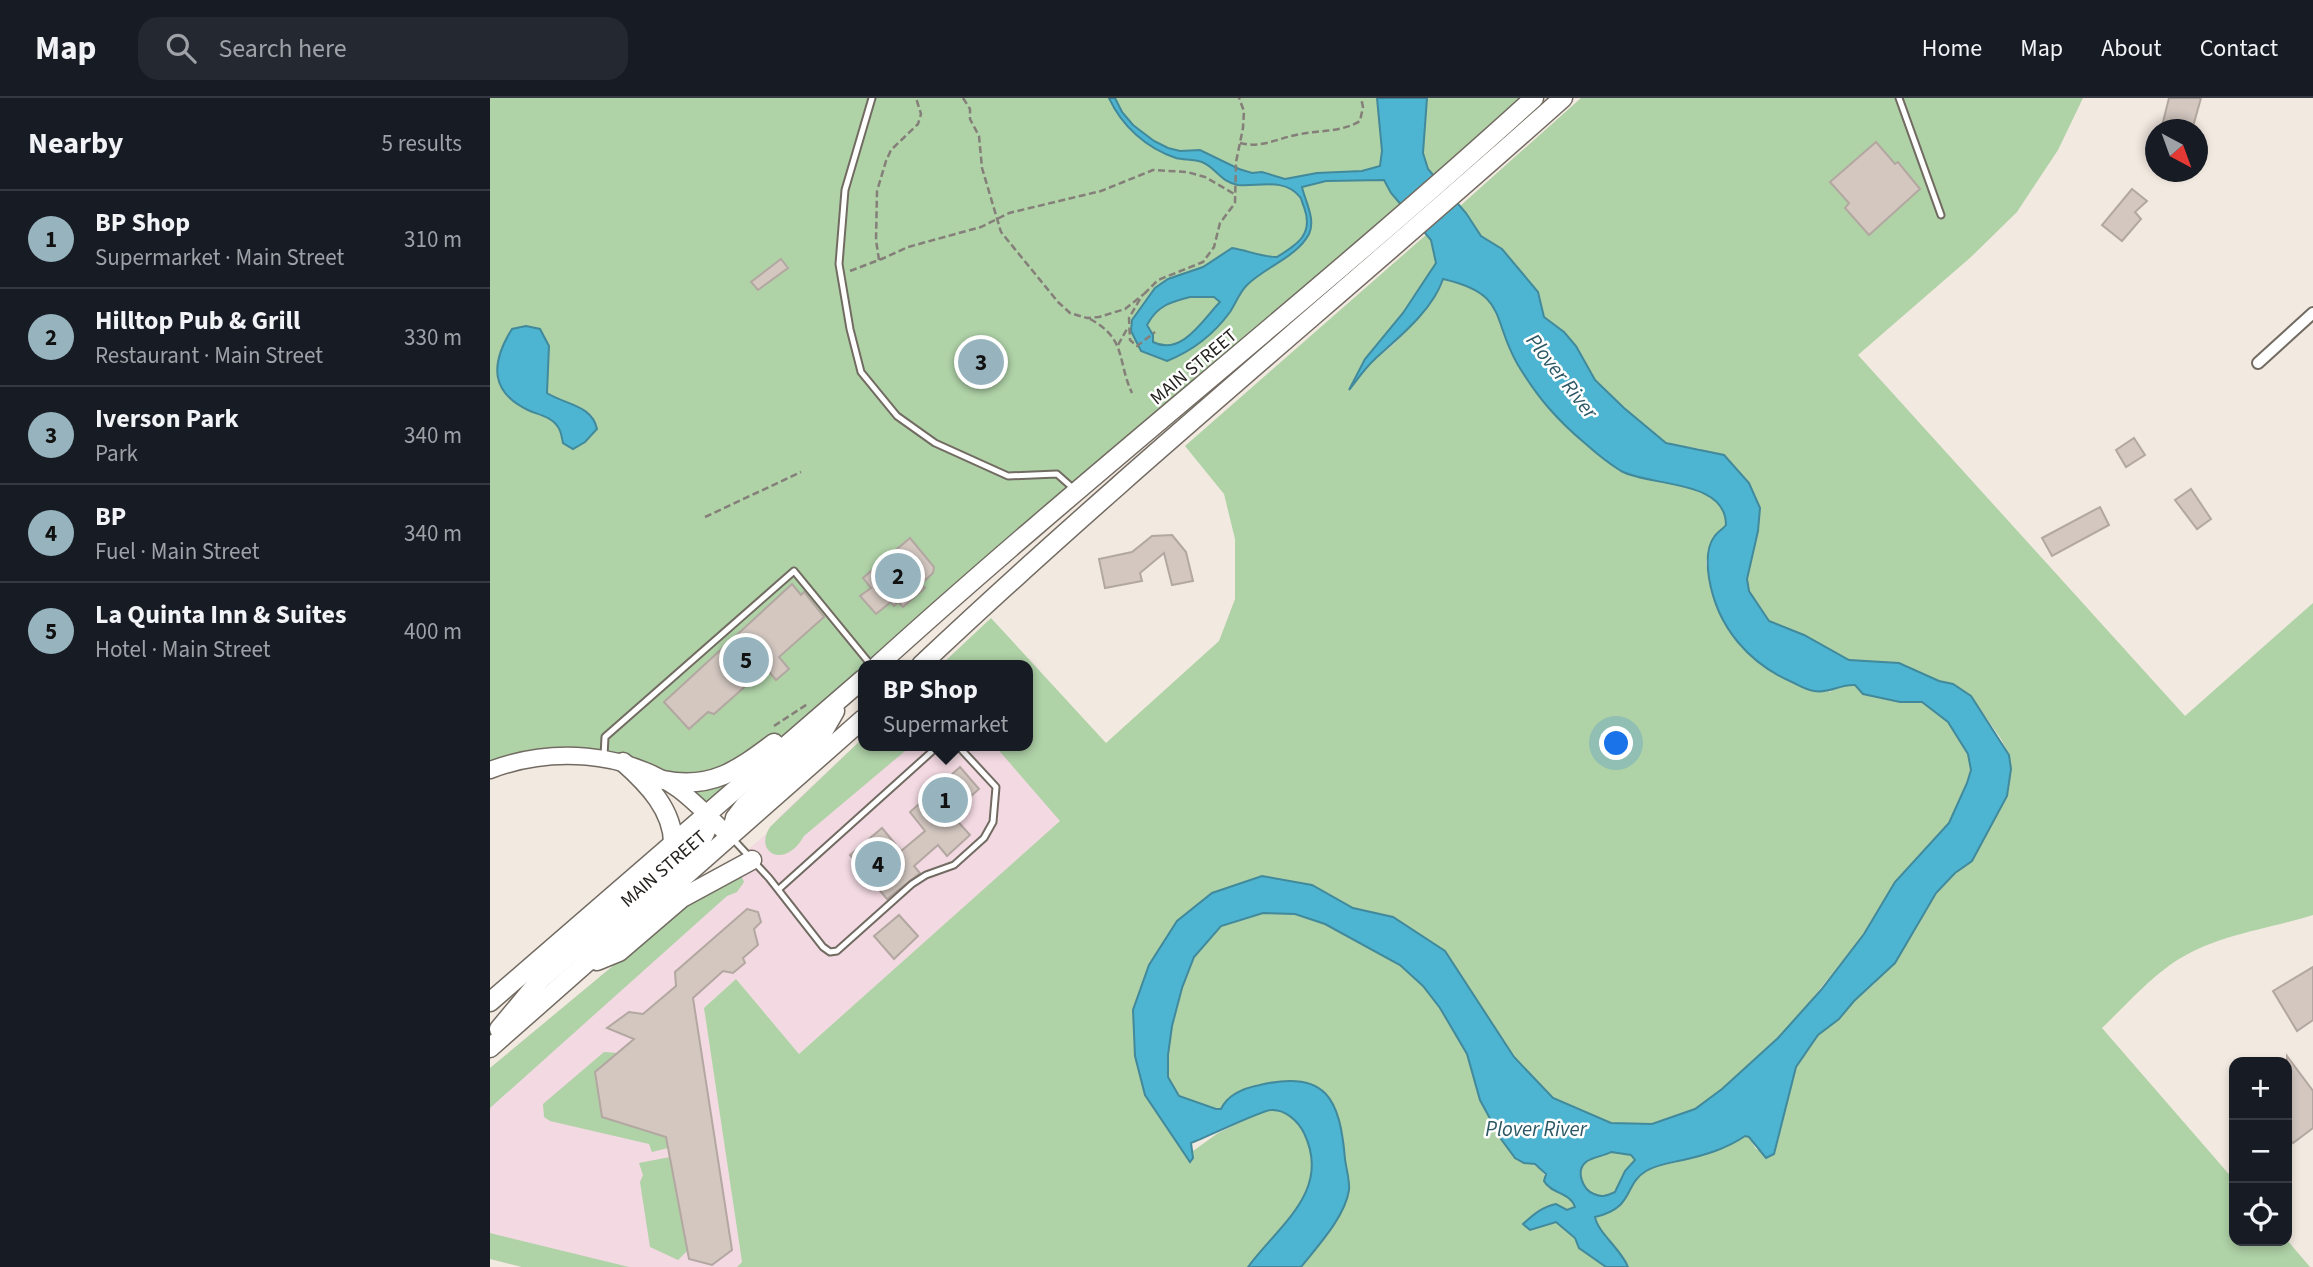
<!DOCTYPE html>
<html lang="en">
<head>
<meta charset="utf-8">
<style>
	body { margin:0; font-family:"Source Sans 3",sans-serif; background:#242831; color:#f1f3f6 }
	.controls { position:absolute; right:21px; bottom:21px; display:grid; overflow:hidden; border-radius:14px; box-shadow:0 4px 10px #0003 }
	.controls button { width:63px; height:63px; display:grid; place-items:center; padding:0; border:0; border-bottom:2px solid #363941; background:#171b24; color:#f1f3f6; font:35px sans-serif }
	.compass { position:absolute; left:1655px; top:21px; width:63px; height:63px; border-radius:50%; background:#171b24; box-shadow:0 4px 10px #0003; rotate:139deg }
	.you { position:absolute; left:1127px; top:646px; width:24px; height:24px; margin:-18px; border:5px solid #fff; border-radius:50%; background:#1a73e8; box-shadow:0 0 0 10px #1a73e833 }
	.badge { display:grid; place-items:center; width:46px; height:46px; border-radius:50%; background:#96b3be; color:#111; font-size:23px; font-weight:700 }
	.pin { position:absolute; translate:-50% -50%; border:4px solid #fff; box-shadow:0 2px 7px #0006 }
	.popup { position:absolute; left:368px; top:562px; width:175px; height:91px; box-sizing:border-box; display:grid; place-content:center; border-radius:14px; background:#171b24; filter:drop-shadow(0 2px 5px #0005); font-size:23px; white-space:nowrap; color:#9ea1a6 }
	.popup b { font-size:26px; color:#f1f3f6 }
	.popup::after { content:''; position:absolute; left:50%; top:100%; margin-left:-14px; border:14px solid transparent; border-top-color:#171b24 }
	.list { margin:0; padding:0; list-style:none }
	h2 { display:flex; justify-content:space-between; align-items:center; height:91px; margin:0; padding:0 28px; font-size:30px }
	h2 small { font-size:23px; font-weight:400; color:#9ea1a6 }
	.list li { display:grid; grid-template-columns:46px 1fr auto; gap:21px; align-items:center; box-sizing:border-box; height:98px; padding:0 28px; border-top:2px solid #363941 }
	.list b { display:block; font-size:26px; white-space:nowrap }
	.list p { margin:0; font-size:23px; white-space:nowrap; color:#9ea1a6 }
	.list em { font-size:23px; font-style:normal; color:#9ea1a6 }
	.icon { flex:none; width:38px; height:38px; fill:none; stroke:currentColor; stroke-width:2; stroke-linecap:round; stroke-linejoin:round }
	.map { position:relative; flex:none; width:1823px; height:1169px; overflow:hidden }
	header { display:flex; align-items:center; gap:42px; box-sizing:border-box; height:98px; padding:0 35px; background:#171b24; border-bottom:2px solid #363941 }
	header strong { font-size:33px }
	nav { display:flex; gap:38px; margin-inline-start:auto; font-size:24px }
	.search { width:490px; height:63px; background:#242831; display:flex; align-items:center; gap:18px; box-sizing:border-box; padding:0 24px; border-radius:21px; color:#9ea1a6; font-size:26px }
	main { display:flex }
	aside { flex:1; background:#171b24 }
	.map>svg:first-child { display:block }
</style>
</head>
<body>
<header>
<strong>Map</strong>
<div class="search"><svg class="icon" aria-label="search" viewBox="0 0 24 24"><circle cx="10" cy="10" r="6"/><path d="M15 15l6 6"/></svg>Search here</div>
<nav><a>Home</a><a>Map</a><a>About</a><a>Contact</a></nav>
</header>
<main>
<aside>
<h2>Nearby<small>5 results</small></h2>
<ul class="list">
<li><span class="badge">1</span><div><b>BP Shop</b><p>Supermarket · Main Street</p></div><em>310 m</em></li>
<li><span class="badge">2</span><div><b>Hilltop Pub &amp; Grill</b><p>Restaurant · Main Street</p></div><em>330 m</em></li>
<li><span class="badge">3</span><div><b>Iverson Park</b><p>Park</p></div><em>340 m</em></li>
<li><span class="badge">4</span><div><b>BP</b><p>Fuel · Main Street</p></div><em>340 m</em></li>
<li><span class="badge">5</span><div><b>La Quinta Inn &amp; Suites</b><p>Hotel · Main Street</p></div><em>400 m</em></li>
</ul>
</aside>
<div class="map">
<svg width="1823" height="1169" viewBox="0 0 1823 1169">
	<rect width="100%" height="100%" fill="#f2e9e0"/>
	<polygon fill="#f3d9e2" points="373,640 373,648 505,648 571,723 309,956 246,881 214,910 252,1164 247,1169 32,1169 0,1161 0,970 130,862 275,737 290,718"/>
	<g fill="#afd2a7">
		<polygon points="0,0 1044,0 388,567 373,567 373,581 217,717 200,701 114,660 0,672"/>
		<path d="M 1091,0 L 1593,0 L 1568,52 L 1527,114 L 1481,159 L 1368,257 L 1695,618 L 1823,505 L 1823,817 C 1775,832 1722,837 1680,867 C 1656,884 1634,909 1612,930 L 1744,1082 L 1744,1143 L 1797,1142 L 1820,1169 L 1138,1169 C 1130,1151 1108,1135 1105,1119 C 1145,1111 1133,1087 1156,1073 C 1167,1066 1180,1065 1193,1062 C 1215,1057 1236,1051 1255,1038 L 1259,1039 L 1266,1051 L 1284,1056 L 1306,969 L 1328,937 L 1349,921 L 1364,903 L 1384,886 L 1418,843 L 1446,795 L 1465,775 L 1482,763 L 1521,672 L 1519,657 L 1511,641 L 1481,598 L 1463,586 L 1449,583 L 1409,565 L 1359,562 L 1314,537 L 1279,523 L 1259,492 L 1257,481 L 1268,433 L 1270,413 L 1211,351 L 1176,345 L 1134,310 L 1105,282 L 1086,248 L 1074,234 L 1054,219 L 1048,194 L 1012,151 L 991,138 L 970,108 Z"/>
		<path d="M 937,136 L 941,142 L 946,165 L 913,215 L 875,261 L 862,288 L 883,263 L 904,246 L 923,225 L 951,189 L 953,181 C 997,193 1002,201 1018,242 C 1021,250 1024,259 1028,267 C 1048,298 1070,324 1097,347 C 1107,356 1120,366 1131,373 C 1161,389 1236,381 1236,428 L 1223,440 L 1216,464 L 1222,498 L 1233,523 L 1340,594 L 1352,586 L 1365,587 L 1373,596 L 1410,604 L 1432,604 L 1458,624 L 1478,656 L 1481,672 L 1469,703 L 1459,725 L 1405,784 L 1374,836 L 1302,926 L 1232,991 L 1205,1011 L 1162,1026 L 1121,1025 L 1063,1001 L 1024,959 L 955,853 L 903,819 L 863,810 L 822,787 L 722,795 L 655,997 L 699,1063 L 703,1053 L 728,1035 L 778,1011 L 793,1013 L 810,1027 L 822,1053 L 820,1087 L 805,1115 L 758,1169 L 247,1169 L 252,1164 L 214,910 L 246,881 L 309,956 L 570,723 L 505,648 L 537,648 L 537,567 L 451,567 L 501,520 L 616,645 L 729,543 L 745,501 L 745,441 L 734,396 L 695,348 Z"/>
		<path d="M 373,640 L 373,648 L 421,648 L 314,738 C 295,772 263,755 280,729 Z"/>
		<polygon points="251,777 254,784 247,794 237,798 0,1010 0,970 130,862 219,784"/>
		<path d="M 773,815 L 805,816 L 835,826 L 910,867 L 933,888 L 950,910 L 977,956 L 990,1002 L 1034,1065 C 1050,1066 1056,1075 1058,1090 C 1069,1094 1081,1098 1085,1109 L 1077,1112 L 1066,1106 L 1047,1113 L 1040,1131 L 1066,1124 L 1085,1140 L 1089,1150 L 1116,1169 L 811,1169 L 834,1141 L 855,1062 L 853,1036 L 836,995 L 726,1011 L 689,998 L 678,979 L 678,957 L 682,928 L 692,889 L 704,859 L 731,828 Z"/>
		<polygon points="114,954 128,955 112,1019 176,1039 178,1050 162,1054 159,1046 60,1023 54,1019 53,1006"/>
		<path d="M 1121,1054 L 1141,1057 L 1145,1062 L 1132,1080 L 1125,1094 C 1118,1097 1112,1100 1104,1096 C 1093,1092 1085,1073 1096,1064 C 1101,1059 1114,1058 1121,1054 Z"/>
		<polygon points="180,1059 198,1152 188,1162 160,1149 150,1084 153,1077 149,1065"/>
		<polygon points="0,1135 139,1169 32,1169 0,1161"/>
	</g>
	<g fill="#4db5d1" stroke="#41899b" stroke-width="2" fill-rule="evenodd">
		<path d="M 619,0 L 625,0 L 632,14 L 643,27 L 664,43 L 678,50 L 690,53 L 710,52 L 749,71 L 762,75 L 772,74 L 795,81 L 827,75 L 872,73 L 890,68 L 892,53 L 887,0 L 937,0 L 933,55 L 938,71 L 976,115 L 991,138 L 1012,151 L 1048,194 L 1054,219 L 1074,234 L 1086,248 L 1105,282 L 1134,310 L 1176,345 L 1234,357 L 1259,385 L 1270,410 L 1268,433 L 1257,481 L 1259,493 L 1279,523 L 1314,537 L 1359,562 L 1409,565 L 1449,583 L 1463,586 L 1481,598 L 1519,657 L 1521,671 L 1517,698 L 1482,763 L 1465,775 L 1446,795 L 1405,865 L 1364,903 L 1349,921 L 1328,937 L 1306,969 L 1284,1056 L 1276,1060 L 1259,1039 L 1255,1038 C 1236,1051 1215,1057 1193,1062 C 1180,1065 1168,1066 1156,1073 C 1133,1087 1145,1110 1105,1119 C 1108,1135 1131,1151 1138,1169 L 1116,1169 L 1089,1150 L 1085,1140 L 1066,1124 L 1040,1132 L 1033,1126 C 1044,1116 1052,1109 1066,1106 L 1077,1112 L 1085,1109 C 1080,1094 1061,1096 1054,1083 L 1056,1076 L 1045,1066 L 1034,1065 L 1025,1060 L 1011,1041 L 990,1002 L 977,956 L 950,910 L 933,888 L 910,867 L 835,826 L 805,816 L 773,815 L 731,828 L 704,859 L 692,890 L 682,928 L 678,957 L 678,979 L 689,998 L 726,1011 L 731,1011 C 738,996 754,990 770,987 C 836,971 850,1001 855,1061 C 856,1070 860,1083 859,1092 C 855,1119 827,1149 811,1169 L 758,1169 C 789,1127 842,1093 814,1035 C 808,1023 795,1011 781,1012 C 772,1012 715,1040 701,1045 L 703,1060 L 700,1064 L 655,997 L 645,958 L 643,912 L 659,867 L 687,823 L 722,795 L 772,778 L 822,787 L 863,810 L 903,819 L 955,853 L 1024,959 L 1063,1000 L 1121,1025 L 1162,1026 L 1205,1011 L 1232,991 L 1288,940 L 1331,892 L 1374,836 L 1405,784 L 1459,725 L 1477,685 L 1481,672 L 1478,656 L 1458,624 L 1432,604 L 1410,604 L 1373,596 L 1365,587 C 1349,586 1340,596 1324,593 C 1317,592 1310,588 1304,585 C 1259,566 1227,529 1219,480 C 1217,467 1216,450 1224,439 C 1227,434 1233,431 1236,427 C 1236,381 1161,389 1131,373 C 1120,366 1107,356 1097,347 C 1067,322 1048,300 1028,267 C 1001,221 1019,196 953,181 C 943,212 908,240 885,261 C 875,270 867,282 859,292 L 875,261 L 913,215 L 946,165 L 941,142 L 901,95 L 894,82 L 836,83 L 812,89 C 815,103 826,121 819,136 C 807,159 775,169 757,187 C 749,195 746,205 740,214 C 724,236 702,253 677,263 L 651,253 L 641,233 L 642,222 L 665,190 L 678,181 L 713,169 L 742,150 C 755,152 777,160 787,159 C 808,146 824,136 814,109 C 812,105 812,101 810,99 C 794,79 768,89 748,87 C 732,85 725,69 712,64 C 704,61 694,62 686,60 C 656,50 632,28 619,0 ZM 700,199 L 724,199 L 730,204 C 714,220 692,259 663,244 L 663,237 L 657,227 C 667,208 680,204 700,199 ZM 1121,1054 L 1141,1057 L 1145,1062 L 1135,1073 L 1125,1094 C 1118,1097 1112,1100 1104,1096 C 1093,1092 1085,1073 1096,1064 C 1102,1059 1114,1058 1121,1054 Z"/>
		<path d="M 36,228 L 50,231 L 59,248 L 57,295 C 76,307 102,307 107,331 L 95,344 L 83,351 L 73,345 C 72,340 71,333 68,329 C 62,319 50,317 40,313 C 0,295 0,266 22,231 Z"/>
	</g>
	<g fill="#d3c7c0" stroke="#b3a7a1" stroke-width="2">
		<polygon points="1679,0 1711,0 1702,32 1671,32"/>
		<polygon points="1386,44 1405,66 1408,64 1430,91 1379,137 1355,110 1359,105 1340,84"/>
		<polygon points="1642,91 1657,103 1645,114 1651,121 1632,143 1612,127"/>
		<polygon points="291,161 298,170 268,192 261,184"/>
		<polygon points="1644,340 1655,357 1636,369 1626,352"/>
		<polygon points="1701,391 1721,421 1707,431 1685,402"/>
		<polygon points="1610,409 1619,427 1562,458 1552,440"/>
		<polygon points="682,437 696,454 703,483 682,487 674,455 650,475 652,483 615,490 609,461 642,454 662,438"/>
		<polygon points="420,440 444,469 443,475 431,486 435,490 413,509 408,504 404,508 401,504 386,516 370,498 381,490 373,480"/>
		<polygon points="302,486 311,497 314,494 334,519 289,559 299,571 286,582 276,570 224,616 218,614 199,631 174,604"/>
		<polygon points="470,669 489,691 461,716 480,737 457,758 448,747 424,768 430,775 397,801 360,757 392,730 411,753 435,733 420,714"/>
		<polygon points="257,811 268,814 271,824 264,831 268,847 253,860 255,865 243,875 233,873 203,900 242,1152 222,1167 199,1161 176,1039 112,1019 105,974 144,941 117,930 139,914 153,916 186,888 185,874"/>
		<polygon points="409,817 428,838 404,861 384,838"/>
		<polygon points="1823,869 1823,922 1807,933 1783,893"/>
		<polygon points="1797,958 1823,993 1823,1030 1803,1045 1797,1037"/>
	</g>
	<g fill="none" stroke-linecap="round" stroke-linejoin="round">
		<defs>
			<g id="lane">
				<polyline points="382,0 355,92 349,166 360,231 371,274 407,318 445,345 518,378 567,376 584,391"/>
				<polyline points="1409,0 1451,117"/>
				<polyline points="114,658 115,639 304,473 381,567"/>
				<polyline points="242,740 279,780 333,849 340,854 347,853 422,786 436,777 464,767 494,740 503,724 506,689 468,648"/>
				<polyline points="289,791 448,648"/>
			</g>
			<polyline id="street" points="1768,265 1823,215"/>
			<path id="secondary" d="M 0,672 C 61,649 134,653 188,691 C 207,705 223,723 240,739"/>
			<g id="primary">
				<path d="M 388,567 C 602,373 830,195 1044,0"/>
				<path d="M 431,567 C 639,371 860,190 1073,0"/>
				<path d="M 133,664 C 157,685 184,713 183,747"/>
				<path d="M 173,682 C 221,692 248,672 284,645"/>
				<polyline points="241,736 245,720 255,707 333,634 345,613"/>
				<polyline points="107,863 129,854 192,800 262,762"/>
				<polyline points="0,904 373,581"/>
				<polyline points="9,931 49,883 211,743 216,733 217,717"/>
				<polyline points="0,950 373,621"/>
			</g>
		</defs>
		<use href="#lane" stroke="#726b62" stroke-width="9"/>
		<use href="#street" stroke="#726b62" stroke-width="14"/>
		<use href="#secondary" stroke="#726b62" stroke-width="19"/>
		<use href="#primary" stroke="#726b62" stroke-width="21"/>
		<g stroke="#857f79" stroke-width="2.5" stroke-dasharray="7 3.5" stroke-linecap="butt">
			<polyline points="473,0 480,11 480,21 489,38 492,70 511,134 568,204 580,215 597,220 609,219 635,211 654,196"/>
			<path d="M 750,45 C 772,51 790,39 811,36 C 831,32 852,34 870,23 L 873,9 L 871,0"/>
			<polyline points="389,162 386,142 387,93 396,63 401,52 428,26 431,16 426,0"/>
			<polyline points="360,173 394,160 418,149 491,129 519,115 611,93 663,72 697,74 715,79 746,97"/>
			<polyline points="654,196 668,182 713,164 724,149 730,125 745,105 746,64 753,30 754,13 749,0"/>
			<polyline points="650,201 639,220 640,242 647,248 665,234"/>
			<path d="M 600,221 C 637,241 627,263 642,295"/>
			<polyline points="628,247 637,231"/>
			<polyline points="215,419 311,374"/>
			<polyline points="284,628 319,605"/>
		</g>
		<use href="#lane" stroke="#fff" stroke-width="5"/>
		<use href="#street" stroke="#fff" stroke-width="10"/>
		<use href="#secondary" stroke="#fff" stroke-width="16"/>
		<use href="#primary" stroke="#fff" stroke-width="18"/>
	</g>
	<g text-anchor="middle" stroke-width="5" stroke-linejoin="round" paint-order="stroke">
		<g font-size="19" fill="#24211e" stroke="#fff">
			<text transform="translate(703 268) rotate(-40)" y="7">MAIN STREET</text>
			<text transform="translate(173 770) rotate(-41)" y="7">MAIN STREET</text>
		</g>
		<g font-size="21" font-style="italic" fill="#2c5865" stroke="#fff">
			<text transform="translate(1072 278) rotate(52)" y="7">Plover River</text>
			<text x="1046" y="1038">Plover River</text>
		</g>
	</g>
</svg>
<div class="controls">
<button>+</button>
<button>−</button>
<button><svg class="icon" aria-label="locate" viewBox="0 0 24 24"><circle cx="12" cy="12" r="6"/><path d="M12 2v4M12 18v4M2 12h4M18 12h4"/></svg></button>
</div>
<svg class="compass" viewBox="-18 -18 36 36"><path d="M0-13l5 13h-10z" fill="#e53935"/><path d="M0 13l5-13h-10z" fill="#9ea1a6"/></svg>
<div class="you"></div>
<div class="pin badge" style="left:455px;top:702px">1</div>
<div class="popup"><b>BP Shop</b>Supermarket</div>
<div class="pin badge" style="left:408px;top:478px">2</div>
<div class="pin badge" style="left:491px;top:264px">3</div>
<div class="pin badge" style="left:388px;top:766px">4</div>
<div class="pin badge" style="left:256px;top:562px">5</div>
</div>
</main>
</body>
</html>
